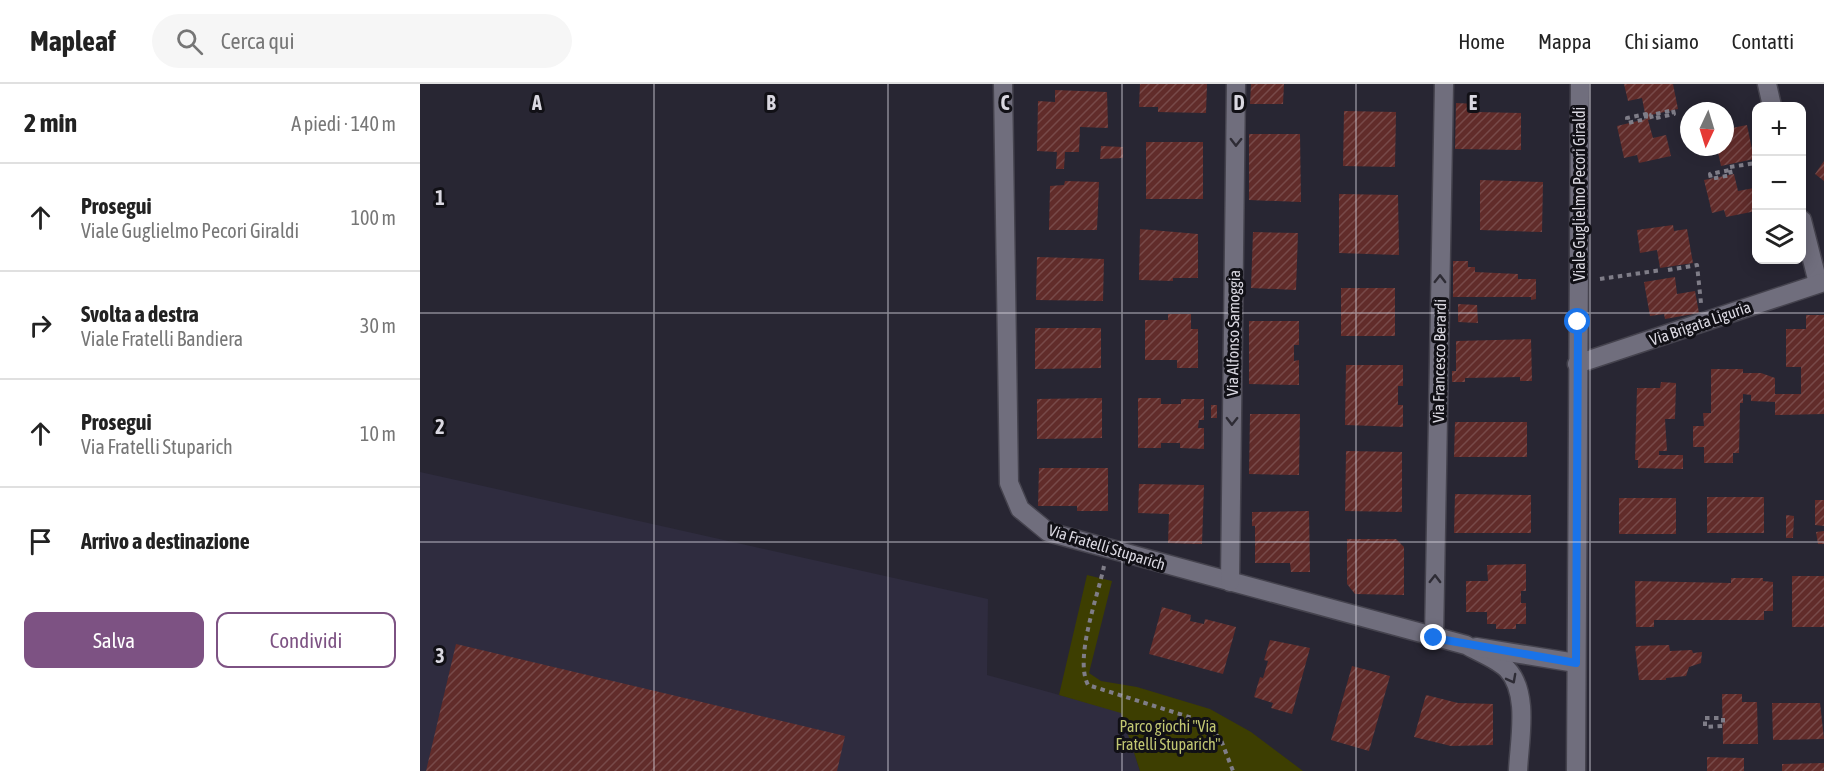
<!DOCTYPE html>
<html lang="it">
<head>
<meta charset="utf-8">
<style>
	body { margin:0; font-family:"Asap Condensed",sans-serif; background:#f6f6f6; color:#222 }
	.controls { position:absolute; right:18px; top:18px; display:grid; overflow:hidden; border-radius:12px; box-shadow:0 3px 15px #0003 }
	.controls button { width:54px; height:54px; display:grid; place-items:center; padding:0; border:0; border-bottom:2px solid #e0e0e0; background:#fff; color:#222; font:30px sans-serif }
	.compass { position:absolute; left:1260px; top:18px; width:54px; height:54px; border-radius:50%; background:#fff; box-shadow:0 3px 15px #0003; rotate:184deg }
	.stop { position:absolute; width:18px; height:18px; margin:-14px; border:4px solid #1a73e8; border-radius:50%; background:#fff }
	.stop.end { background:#1a73e8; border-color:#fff; box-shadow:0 2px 6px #0008 }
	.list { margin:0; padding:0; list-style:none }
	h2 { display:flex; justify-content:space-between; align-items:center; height:78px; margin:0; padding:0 24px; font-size:26px }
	h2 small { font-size:20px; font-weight:400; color:#767676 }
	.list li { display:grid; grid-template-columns:39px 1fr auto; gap:18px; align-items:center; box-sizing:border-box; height:108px; padding:0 24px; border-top:2px solid #e0e0e0 }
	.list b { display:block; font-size:22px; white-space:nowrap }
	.list p { margin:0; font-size:20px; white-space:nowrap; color:#767676 }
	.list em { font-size:20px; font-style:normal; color:#767676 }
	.actions { display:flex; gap:12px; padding:18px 24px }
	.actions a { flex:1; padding:14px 0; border:2px solid #7d5283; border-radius:12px; text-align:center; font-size:21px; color:#7d5283 }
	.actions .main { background:#7d5283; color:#fff }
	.icon { flex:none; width:33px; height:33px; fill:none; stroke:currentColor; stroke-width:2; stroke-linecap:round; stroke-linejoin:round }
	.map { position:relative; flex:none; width:1404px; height:687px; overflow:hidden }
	header { display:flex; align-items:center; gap:36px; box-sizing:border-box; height:84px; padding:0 30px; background:#fff; border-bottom:2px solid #e0e0e0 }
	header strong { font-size:28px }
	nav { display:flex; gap:33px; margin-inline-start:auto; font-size:21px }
	.search { width:420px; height:54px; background:#f6f6f6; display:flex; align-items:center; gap:15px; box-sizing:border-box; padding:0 21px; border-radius:33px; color:#767676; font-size:22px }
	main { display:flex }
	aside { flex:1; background:#fff }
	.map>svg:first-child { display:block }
</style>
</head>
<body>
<header>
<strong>Mapleaf</strong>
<div class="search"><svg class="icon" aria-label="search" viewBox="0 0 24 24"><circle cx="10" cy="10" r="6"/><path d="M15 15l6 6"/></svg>Cerca qui</div>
<nav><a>Home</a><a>Mappa</a><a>Chi siamo</a><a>Contatti</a></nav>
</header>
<main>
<aside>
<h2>2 min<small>A piedi · 140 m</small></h2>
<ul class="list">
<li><svg class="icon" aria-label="ahead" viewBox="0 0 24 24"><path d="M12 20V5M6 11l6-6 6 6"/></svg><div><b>Prosegui</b><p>Viale Guglielmo Pecori Giraldi</p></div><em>100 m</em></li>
<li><svg class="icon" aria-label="right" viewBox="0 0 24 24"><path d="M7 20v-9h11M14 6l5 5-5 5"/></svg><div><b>Svolta a destra</b><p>Viale Fratelli Bandiera</p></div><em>30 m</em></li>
<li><svg class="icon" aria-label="ahead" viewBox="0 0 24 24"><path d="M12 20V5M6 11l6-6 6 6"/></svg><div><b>Prosegui</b><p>Via Fratelli Stuparich</p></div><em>10 m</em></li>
<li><svg class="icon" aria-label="arrive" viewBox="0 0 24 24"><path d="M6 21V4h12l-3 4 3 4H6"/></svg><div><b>Arrivo a destinazione</b></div></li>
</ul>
<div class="actions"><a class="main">Salva</a><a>Condividi</a></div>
</aside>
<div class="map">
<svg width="1404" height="687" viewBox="0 0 1404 687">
	<defs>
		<pattern id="building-hatch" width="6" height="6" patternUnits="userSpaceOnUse" patternTransform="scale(1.5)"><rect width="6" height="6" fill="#612c2a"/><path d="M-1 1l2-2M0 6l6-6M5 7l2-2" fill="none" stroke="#774a49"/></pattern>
	</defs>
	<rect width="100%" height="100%" fill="#282633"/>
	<polygon fill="#2f2c3f" points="0,388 568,515 567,591 701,628 720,687 0,687"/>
	<polygon fill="#3d3e01" points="667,491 692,497 669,589 681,597 717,603 790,625 831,648 883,687 720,687 701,629 639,611"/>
	<g fill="url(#building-hatch)">
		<polygon points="720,0 787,0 786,29 738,28 738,23 719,23"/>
		<polygon points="831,0 864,0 863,20 830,20"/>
		<polygon points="1204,0 1253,0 1258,25 1231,31 1232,35 1228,36 1233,54 1246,51 1251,72 1219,79 1217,71 1204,74 1197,42 1226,35 1222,14 1208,17"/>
		<polygon points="635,6 687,8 688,44 660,43 659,68 645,68 644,85 636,85 637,68 617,67 618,17 635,18"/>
		<polygon points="1036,19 1056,20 1056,28 1101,29 1101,66 1035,65"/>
		<polygon points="924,27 976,28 975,83 923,82"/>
		<polygon points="1311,37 1312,44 1327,41 1334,75 1301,82 1297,64 1283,67 1282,63 1305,63 1305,39"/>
		<polygon points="829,50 880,50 881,118 829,116"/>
		<rect x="726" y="58" width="57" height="57"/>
		<polygon points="681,62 703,63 703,74 680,75"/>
		<polygon points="1404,77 1404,97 1395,90"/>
		<polygon points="1314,90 1318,107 1334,104 1336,127 1306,133 1304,126 1292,129 1284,96"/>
		<polygon points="1060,96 1123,98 1122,148 1060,146"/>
		<polygon points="645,97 679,98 677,146 629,146 630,102 644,101"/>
		<polygon points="919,110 978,111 979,171 919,169"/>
		<polygon points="1253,141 1254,147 1267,145 1273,179 1240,184 1237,166 1220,169 1217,146"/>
		<polygon points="720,145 778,150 778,194 753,194 753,197 719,196"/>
		<polygon points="833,148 878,149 876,206 831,204"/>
		<polygon points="617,173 684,175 683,217 616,216"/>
		<polygon points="1033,177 1048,177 1048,183 1055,183 1055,188 1098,190 1098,195 1116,195 1116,215 1111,216 1111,213 1033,213"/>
		<polygon points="1255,193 1257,210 1275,207 1279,229 1245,235 1244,230 1230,232 1224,198"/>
		<rect x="921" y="204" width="54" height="48"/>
		<polygon points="1038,220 1057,221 1058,239 1038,238"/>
		<polygon points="748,230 771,230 771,245 778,245 778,284 757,284 757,276 725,276 725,236 748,236"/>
		<polygon points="1386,231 1404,231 1404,330 1355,331 1355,318 1331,317 1331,311 1323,310 1323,319 1320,319 1319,369 1313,369 1313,379 1284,379 1284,363 1273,363 1273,342 1284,342 1283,329 1291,329 1291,285 1323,285 1323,289 1341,289 1355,294 1355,310 1381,310 1381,283 1366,283 1366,245 1386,245"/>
		<polygon points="829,237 879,237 879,261 874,261 874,277 879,276 879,301 829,300"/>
		<polygon points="615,244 681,244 681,284 615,285"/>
		<polygon points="1111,255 1112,297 1100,297 1100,293 1045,294 1045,298 1032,298 1032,287 1036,287 1036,257"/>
		<polygon points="926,281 983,281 983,302 978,302 978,321 983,321 983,343 925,341"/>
		<polygon points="1241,298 1256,299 1255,335 1245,335 1247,367 1239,367 1239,371 1263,371 1263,385 1218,384 1218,376 1215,376 1217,304 1240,304"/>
		<polygon points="682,314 682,354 617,355 617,315"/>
		<polygon points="718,314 741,314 741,320 761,320 761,315 784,315 784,336 779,336 778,344 784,344 784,365 760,364 760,359 741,359 741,364 718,364"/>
		<rect x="791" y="321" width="6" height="13"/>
		<polygon points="830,330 880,330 879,391 829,390"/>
		<polygon points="1035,338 1107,338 1107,373 1034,373"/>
		<polygon points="926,367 982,368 982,428 925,427"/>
		<polygon points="619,384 688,384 688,427 657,427 657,422 618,422"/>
		<polygon points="719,400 784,401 782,460 748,459 749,430 718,429"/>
		<polygon points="1035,410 1111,411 1111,449 1034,449"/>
		<rect x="1287" y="413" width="57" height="36"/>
		<rect x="1199" y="414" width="57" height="36"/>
		<polygon points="1395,416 1404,416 1404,442 1395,441"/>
		<polygon points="889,427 890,488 871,488 870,479 835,479 835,442 832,442 832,428"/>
		<polygon points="1366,431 1374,432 1373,454 1366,454"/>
		<polygon points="1404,447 1404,460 1398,460 1396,448"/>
		<polygon points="927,455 976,455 984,463 984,511 935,510 927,500"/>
		<polygon points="1106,480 1106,507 1101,507 1101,519 1106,519 1106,540 1096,540 1096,545 1076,545 1076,540 1067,540 1067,528 1046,528 1046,497 1068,497 1067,481"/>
		<rect x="1372" y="492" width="32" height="51"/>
		<polygon points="1311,494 1343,494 1343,497 1353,498 1353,527 1344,527 1344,536 1234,536 1234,543 1216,543 1215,497 1311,499"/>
		<polygon points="742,523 771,531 770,537 784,540 785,535 816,543 803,590 729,570"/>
		<polygon points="850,556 890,564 872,630 851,624 853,619 834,613 840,593 843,594 848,577 844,576"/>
		<polygon points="36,560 425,652 417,687 6,687"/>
		<polygon points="1249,561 1250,567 1272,566 1273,569 1282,568 1281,579 1269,583 1266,592 1246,594 1246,596 1219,596 1215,562"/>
		<polygon points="932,582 970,592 949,667 911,656"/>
		<polygon points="1302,610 1322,610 1322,618 1337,618 1338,660 1303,660"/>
		<polygon points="1006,611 1038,619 1073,620 1073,661 1031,662 994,653"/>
		<polygon points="1352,619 1400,619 1404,655 1353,656"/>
		<polygon points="1287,673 1324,674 1324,687 1287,687"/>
		<polygon points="1404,679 1404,687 1362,687 1362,680"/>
	</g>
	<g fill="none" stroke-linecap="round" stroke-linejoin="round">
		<defs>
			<g id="minor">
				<path d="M 583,0 L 589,399 L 600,425 L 628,448 L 1046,561 C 1058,568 1077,575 1087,585 C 1110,609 1099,658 1098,687"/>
				<polyline points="1347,0 1352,22"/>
				<polyline points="1382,136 1398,199"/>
				<polyline points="1157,280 1404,198"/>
				<polyline points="810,498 816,0"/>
				<polyline points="1014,554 1024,0"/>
				<polyline points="1056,563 1156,579"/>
				<polyline points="1156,687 1160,0"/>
			</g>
		</defs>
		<use href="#minor" stroke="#45434e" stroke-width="21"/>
		<g stroke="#7f7d88" stroke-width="4" stroke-dasharray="4.5 4.5" stroke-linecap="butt">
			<polygon points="1253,26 1254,30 1232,35 1231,31"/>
			<polygon points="1226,30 1226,35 1208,39 1207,34"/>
			<polyline points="1310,83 1336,79"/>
			<polygon points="1310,86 1311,91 1291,95 1290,90"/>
			<polyline points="1248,186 1277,181 1281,219"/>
			<polyline points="1180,195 1242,186"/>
			<path d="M 684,482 C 678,512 654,574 668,601 L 785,638 L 801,656 L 813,687"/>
			<polygon points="1285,634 1303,634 1303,642 1285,643"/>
		</g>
		<use href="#minor" stroke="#706e7d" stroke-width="18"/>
	</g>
	<defs><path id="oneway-chevron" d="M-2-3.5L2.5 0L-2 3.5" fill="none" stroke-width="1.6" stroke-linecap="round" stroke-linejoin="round" transform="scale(1.5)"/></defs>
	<g stroke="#2e2c35">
		<use href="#oneway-chevron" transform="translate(816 58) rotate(91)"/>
		<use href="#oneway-chevron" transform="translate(1020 195) rotate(-89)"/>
		<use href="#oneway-chevron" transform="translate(812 337) rotate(91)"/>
		<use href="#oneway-chevron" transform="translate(1015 495) rotate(-89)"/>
		<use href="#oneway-chevron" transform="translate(1092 595) rotate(62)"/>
	</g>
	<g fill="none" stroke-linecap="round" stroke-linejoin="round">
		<polyline stroke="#1a73e8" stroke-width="8" points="1014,554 1156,579 1158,238"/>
	</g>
	<path fill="none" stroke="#dad8e1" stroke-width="1.5" stroke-opacity="0.55" d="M 234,0 L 234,687M 468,0 L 468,687M 702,0 L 702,687M 936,0 L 936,687M 1170,0 L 1170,687M 0,229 L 1404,229M 0,458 L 1404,458"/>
	<g text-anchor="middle" stroke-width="6" stroke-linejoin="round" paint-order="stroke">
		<g font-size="16" fill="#dad8e1" stroke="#111016">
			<text transform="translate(1159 110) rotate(-90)" y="6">Viale Guglielmo Pecori Giraldi</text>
			<text transform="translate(1280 239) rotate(-19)" y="6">Via Brigata Liguria</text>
			<text transform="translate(813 249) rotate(-89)" y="6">Via Alfonso Samoggia</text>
			<text transform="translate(1019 277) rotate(-89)" y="6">Via Francesco Berardi</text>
			<text transform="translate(687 463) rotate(17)" y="6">Via Fratelli Stuparich</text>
		</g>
		<g font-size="16" fill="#c2c772" stroke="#111016">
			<text x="748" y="648">Parco giochi "Via<tspan x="748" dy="18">Fratelli Stuparich"</tspan></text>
		</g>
	</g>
	<g font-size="20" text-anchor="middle" font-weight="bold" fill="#dad8e1" stroke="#111016" stroke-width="6" stroke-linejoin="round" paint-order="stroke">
		<text x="117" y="26">A</text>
		<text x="351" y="26">B</text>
		<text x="585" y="26">C</text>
		<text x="819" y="26">D</text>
		<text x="1053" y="26">E</text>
		<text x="20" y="121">1</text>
		<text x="20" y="350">2</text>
		<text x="20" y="579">3</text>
	</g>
</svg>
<div class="controls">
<button>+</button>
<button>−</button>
<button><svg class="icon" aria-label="layers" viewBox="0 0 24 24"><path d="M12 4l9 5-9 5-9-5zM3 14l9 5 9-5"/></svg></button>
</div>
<svg class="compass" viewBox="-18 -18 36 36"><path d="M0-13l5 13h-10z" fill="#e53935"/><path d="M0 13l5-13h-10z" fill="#767676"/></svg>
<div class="stop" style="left:1158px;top:238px"></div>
<div class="stop end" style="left:1014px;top:554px"></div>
</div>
</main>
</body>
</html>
